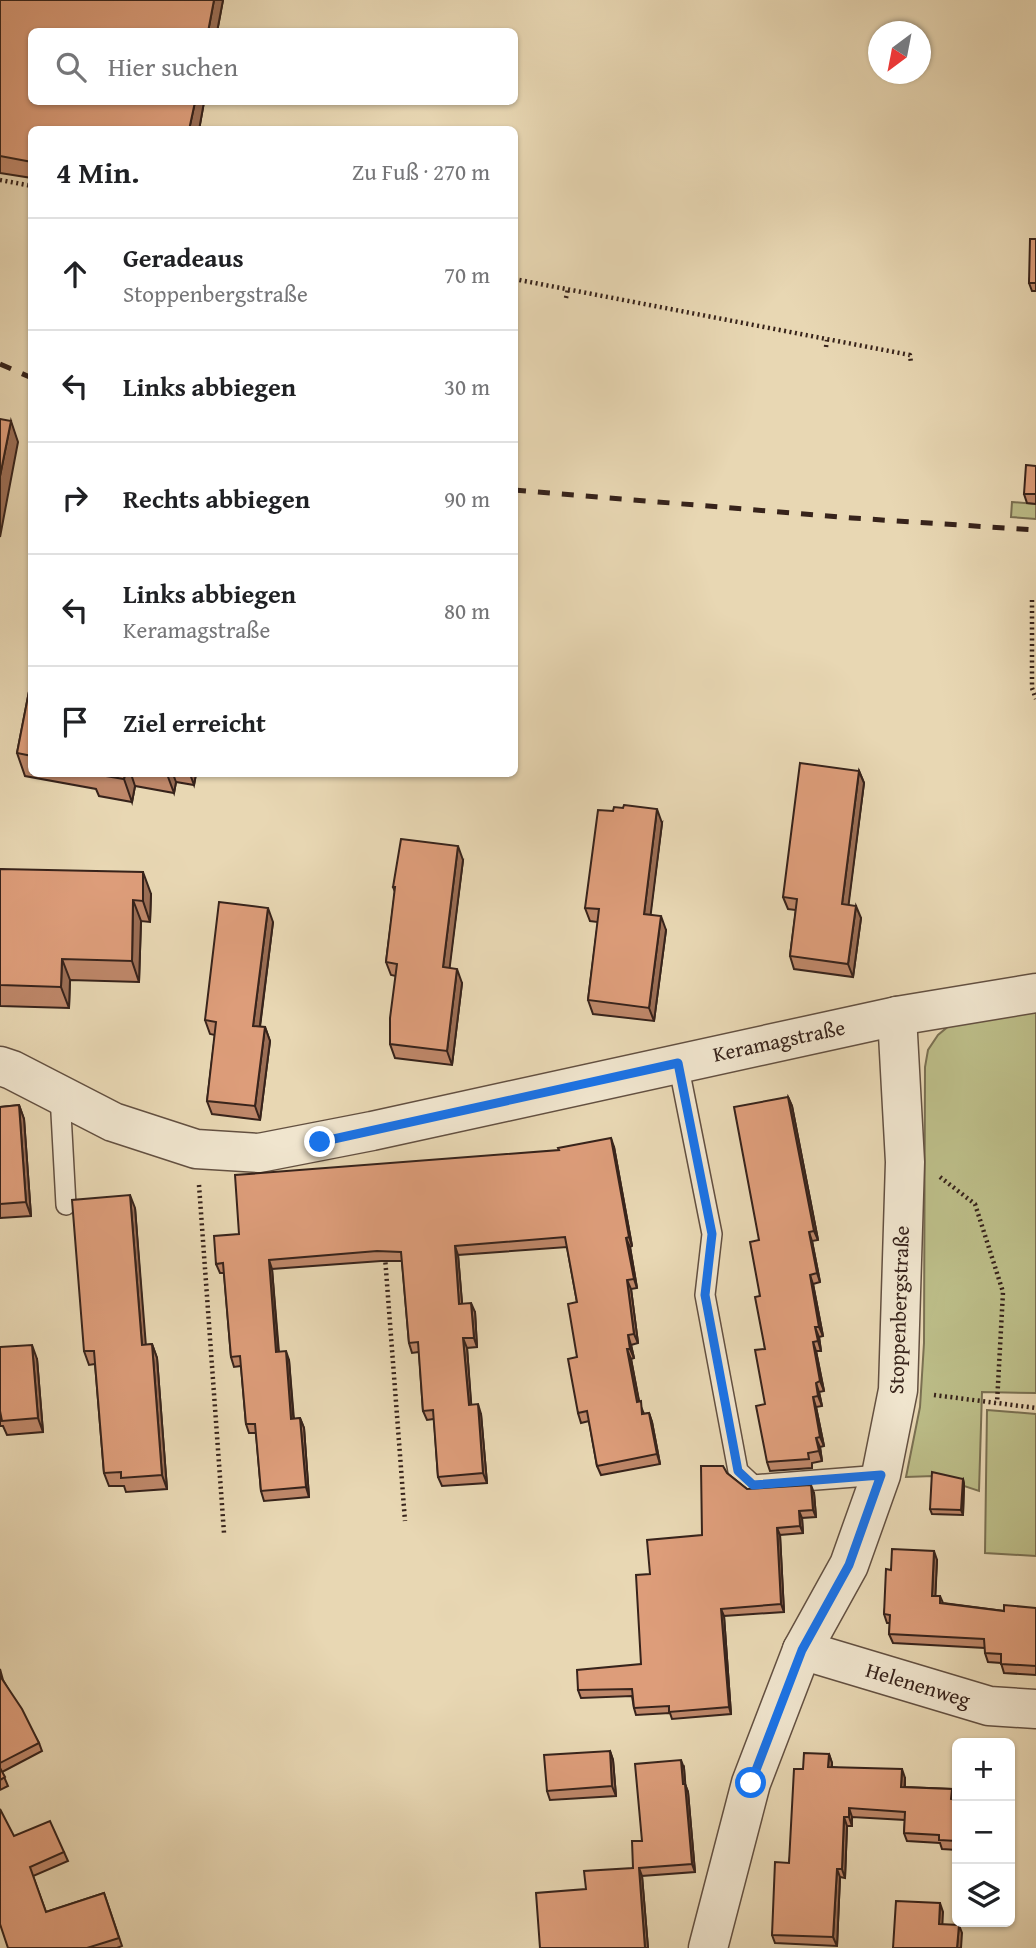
<!DOCTYPE html>
<html lang="de">
<head>
<meta charset="utf-8">
<style>
	body { margin:0; font-family:"Gentium Book Plus",serif; background:#f6f6f6; color:#202124 }
	.controls { position:absolute; right:21px; bottom:21px; display:grid; overflow:hidden; border-radius:10px; box-shadow:0 2px 5px #0004 }
	.controls button { width:63px; height:63px; display:grid; place-items:center; padding:0; border:0; border-bottom:2px solid #e0e0e0; background:#fff; color:#202124; font:35px sans-serif }
	.compass { position:absolute; left:868px; top:21px; width:63px; height:63px; border-radius:50%; background:#fff; box-shadow:0 2px 5px #0004; rotate:212deg }
	.stop { position:absolute; width:21px; height:21px; margin:-16px; border:5px solid #1a73e8; border-radius:50%; background:#fff }
	.stop.end { background:#1a73e8; border-color:#fff; box-shadow:0 2px 7px #0008 }
	.list { margin:0; padding:0; list-style:none }
	h2 { display:flex; justify-content:space-between; align-items:center; height:91px; margin:0; padding:0 28px; font-size:30px }
	h2 small { font-size:23px; font-weight:400; color:#757577 }
	.list li { display:grid; grid-template-columns:46px 1fr auto; gap:21px; align-items:center; box-sizing:border-box; height:112px; padding:0 28px; border-top:2px solid #e0e0e0 }
	.list b { display:block; font-size:26px; white-space:nowrap }
	.list p { margin:0; font-size:23px; white-space:nowrap; color:#757577 }
	.list em { font-size:23px; font-style:normal; color:#757577 }
	.icon { flex:none; width:38px; height:38px; fill:none; stroke:currentColor; stroke-width:2; stroke-linecap:round; stroke-linejoin:round }
	.map { position:relative; flex:none; width:1036px; height:1948px; overflow:hidden }
	.search { position:absolute; background:#fff; box-shadow:0 2px 5px #0004; left:28px; top:28px; width:490px; height:77px; display:flex; align-items:center; gap:18px; box-sizing:border-box; padding:0 24px; border-radius:10px; color:#757577; font-size:26px }
	.panel { position:absolute; background:#fff; box-shadow:0 2px 5px #0004; left:28px; top:126px; width:490px; height:651px; border-radius:10px }
	.map>svg:first-child { display:block }
</style>
</head>
<body>
<div class="map">
<svg width="1036" height="1948" viewBox="0 0 1036 1948">
	<rect width="100%" height="100%" fill="#e8d7b3"/>
	<filter id="stains"><feTurbulence type="fractalNoise" baseFrequency=".00286" numOctaves="4"/><feColorMatrix values="0 0 0 0 .2 0 0 0 0 .09 0 0 0 0 .02 0 0 0 .5 -.17"/></filter>
	<radialGradient id="worn" r=".72"><stop offset=".6" stop-color="#630" stop-opacity="0"/><stop offset="1" stop-color="#630" stop-opacity=".3"/></radialGradient>
	<g fill="#bcbd88" stroke="#7a7052" stroke-width="2">
		<polygon points="1012,502 1036,504 1036,519 1011,517"/>
		<polygon points="1036,1008 1036,1393 982,1392 979,1491 934,1476 906,1477 920,1407 924,1343 925,1067 928,1050 938,1035 950,1025"/>
		<polygon points="987,1410 1036,1414 1036,1556 985,1553"/>
	</g>
	<g fill="none" stroke-linecap="round" stroke-linejoin="round">
		<defs>
			<g id="service">
				<polyline points="678,1063 712,1234 705,1295 738,1471 753,1485 881,1475"/>
				<polyline points="60,1095 66,1205"/>
			</g>
			<g id="minor">
				<polyline points="0,1066 12,1070 113,1122 196,1149 259,1153 372,1131 897,1016 1036,993"/>
				<polyline points="802,1650 989,1706 1036,1709"/>
				<polyline points="708,1948 751,1783 802,1650 849,1565 881,1475 898,1390 905,1162 897,1016"/>
			</g>
		</defs>
		<use href="#service" stroke="#635041" stroke-width="22"/>
		<use href="#minor" stroke="#635041" stroke-width="41"/>
		<g stroke="#37231b" stroke-width="4.5" stroke-dasharray="2 3.5" stroke-linecap="butt">
			<polyline points="0,180 32,186"/>
			<polyline points="514,279 910,355 911,363"/>
			<polyline points="566,298 568,289"/>
			<polyline points="826,347 827,340"/>
			<polyline points="1032,600 1032,688 1036,699"/>
			<polyline points="940,1177 975,1204 1003,1292 997,1403"/>
			<polyline points="199,1185 224,1533"/>
			<polyline points="385,1257 405,1521"/>
			<polyline points="934,1395 1036,1408"/>
		</g>
		<use href="#service" stroke="#f0e5ce" stroke-width="19"/>
		<use href="#minor" stroke="#f0e5ce" stroke-width="38"/>
		<g stroke="#37231b" stroke-width="5" stroke-dasharray="12 12" stroke-linecap="butt">
			<polyline points="0,364 32,378"/>
			<polyline points="514,490 852,518 1036,530"/>
		</g>
	</g>
	<g fill="#be8769" stroke="#37231b" stroke-width="2">
		<polygon points="0,0 223,0 217,32 32,32 32,102 204,102 199,130 32,130 32,178 0,173"/>
		<polygon points="1036,239 1036,291 1032,291 1029,283"/>
		<polygon points="1036,466 1036,504 1027,503 1024,494"/>
		<polygon points="32,676 32,774 196,774 194,785 176,782 174,793 135,786 132,802 99,796 96,789 25,776 17,753"/>
		<polygon points="859,771 864,783 848,905 861,918 853,977 794,969 790,956 796,910 788,909 783,897"/>
		<polygon points="662,823 650,915 666,930 654,1021 593,1014 588,1000 598,922 590,921 585,908"/>
		<polygon points="463,860 449,968 462,983 452,1065 395,1058 390,1044 396,976 391,975 386,962 395,892 393,887"/>
		<polygon points="0,869 151,894 150,922 141,921 139,982 70,980 69,1008 0,1006"/>
		<polygon points="273,922 260,1027 265,1027 270,1041 260,1120 212,1114 207,1101 215,1035 210,1034 205,1020"/>
		<polygon points="788,1097 792,1106 818,1240 812,1241 820,1282 813,1284 823,1336 819,1337 821,1351 816,1351 824,1391 819,1392 822,1406 816,1407 824,1446 820,1447 822,1461 812,1463 812,1468 770,1471 767,1462 765,1349 760,1296 759,1240"/>
		<polygon points="19,1105 24,1119 31,1216 0,1218 0,1107"/>
		<polygon points="614,1147 632,1246 630,1247 637,1288 631,1289 638,1343 631,1345 634,1358 631,1359 639,1402 644,1414 649,1413 652,1422 660,1464 601,1475 597,1466 589,1421 581,1423 578,1413 577,1302 567,1247 458,1255 462,1304 475,1312 477,1347 467,1348 471,1405 481,1414 487,1483 442,1486 438,1477 434,1419 427,1420 423,1411 419,1352 412,1353 409,1343 402,1261 381,1261 272,1269 279,1352 289,1360 294,1419 300,1418 304,1428 309,1497 264,1501 261,1491 256,1433 249,1433 246,1424 241,1366 234,1367 231,1357 224,1273 220,1273 216,1264 239,1234"/>
		<polygon points="135,1208 145,1345 152,1344 157,1358 167,1489 126,1492 124,1486 109,1486 104,1473 95,1364 89,1365 84,1351"/>
		<polygon points="0,1347 37,1359 43,1432 7,1435 3,1426 0,1426"/>
		<polygon points="727,1473 747,1489 814,1493 816,1517 802,1518 803,1533 780,1535 784,1612 724,1616 731,1714 672,1719 670,1713 636,1715 634,1708 632,1696 581,1698 578,1690 641,1664 650,1574 702,1535"/>
		<polygon points="963,1479 964,1484 963,1515 932,1514 930,1509"/>
		<polygon points="937,1560 935,1596 940,1596 943,1603 1004,1611 1036,1608 1036,1675 1004,1673 1001,1663 988,1662 985,1653 985,1648 893,1643 889,1634 890,1623 887,1623 884,1614 891,1570"/>
		<polygon points="0,1669 3,1680 39,1743 42,1751 2,1772 8,1786 0,1790"/>
		<polygon points="610,1751 613,1760 616,1796 550,1800 547,1791"/>
		<polygon points="829,1754 832,1763 832,1767 905,1778 905,1787 952,1789 955,1800 957,1800 957,1850 942,1849 940,1843 907,1841 904,1833 905,1820 852,1817 852,1826 847,1826 845,1878 840,1877 837,1946 775,1943 772,1935 789,1863 803,1769"/>
		<polygon points="684,1768 685,1784 688,1792 695,1872 642,1876 648,1948 540,1948 586,1889 633,1868 642,1841"/>
		<polygon points="14,1836 64,1852 68,1861 33,1876 46,1912 104,1893 122,1946 117,1948 8,1948"/>
	</g>
	<g fill="#9b6e55" stroke="#37231b" stroke-width="2">
		<polygon points="214,0 223,0 217,32 208,32"/>
		<polygon points="195,102 204,102 199,130 189,130"/>
		<polygon points="11,421 18,442 0,537 0,476"/>
		<polygon points="859,771 864,783 847,917 842,904"/>
		<polygon points="125,774 131,774 135,786 132,802 124,779"/>
		<polygon points="167,774 173,774 176,782 174,793"/>
		<polygon points="190,774 196,774 194,785"/>
		<polygon points="657,809 662,823 649,928 644,914"/>
		<polygon points="458,846 463,860 448,981 443,967"/>
		<polygon points="143,872 151,894 150,922 143,901"/>
		<polygon points="133,900 141,921 139,982 132,961"/>
		<polygon points="856,906 861,918 853,977 848,964"/>
		<polygon points="268,908 273,922 258,1040 253,1026"/>
		<polygon points="661,916 666,930 654,1021 649,1008"/>
		<polygon points="62,959 70,980 69,1008 61,987"/>
		<polygon points="457,969 462,983 452,1065 447,1051"/>
		<polygon points="265,1027 270,1041 260,1120 255,1106"/>
		<polygon points="788,1097 792,1106 818,1240 814,1231"/>
		<polygon points="19,1105 24,1119 31,1216 26,1202"/>
		<polygon points="611,1138 614,1147 632,1246 629,1237"/>
		<polygon points="130,1195 135,1208 147,1359 142,1345"/>
		<polygon points="809,1232 812,1241 820,1282 817,1273"/>
		<polygon points="626,1238 630,1247 637,1288 634,1279"/>
		<polygon points="455,1246 458,1255 463,1314 459,1304"/>
		<polygon points="269,1260 272,1269 279,1361 276,1352"/>
		<polygon points="810,1275 813,1284 823,1336 819,1327"/>
		<polygon points="627,1280 631,1289 638,1343 634,1334"/>
		<polygon points="471,1303 475,1312 477,1347 474,1338"/>
		<polygon points="815,1327 819,1337 821,1351 818,1341"/>
		<polygon points="628,1335 631,1345 634,1358 630,1349"/>
		<polygon points="463,1338 467,1348 472,1414 469,1405"/>
		<polygon points="813,1342 816,1351 824,1391 820,1381"/>
		<polygon points="152,1344 157,1358 167,1489 162,1475"/>
		<polygon points="32,1345 37,1359 43,1432 38,1418"/>
		<polygon points="627,1349 631,1359 641,1411 637,1402"/>
		<polygon points="286,1351 289,1360 294,1428 291,1419"/>
		<polygon points="816,1383 819,1392 822,1406 818,1396"/>
		<polygon points="813,1397 816,1407 824,1446 820,1437"/>
		<polygon points="478,1404 481,1414 487,1483 483,1473"/>
		<polygon points="649,1413 652,1422 660,1464 657,1454"/>
		<polygon points="300,1418 304,1428 309,1497 306,1487"/>
		<polygon points="816,1438 820,1447 822,1461 819,1451"/>
		<polygon points="963,1479 964,1484 963,1515 961,1510"/>
		<polygon points="811,1485 814,1493 816,1517 813,1510"/>
		<polygon points="799,1511 802,1518 803,1533 800,1526"/>
		<polygon points="777,1528 780,1535 784,1612 781,1604"/>
		<polygon points="934,1551 937,1560 935,1605 932,1596"/>
		<polygon points="721,1609 724,1616 731,1714 729,1707"/>
		<polygon points="610,1751 613,1760 616,1796 612,1786"/>
		<polygon points="829,1754 832,1763 831,1775 828,1767"/>
		<polygon points="681,1760 684,1768 686,1792 683,1784"/>
		<polygon points="902,1769 905,1778 904,1796 901,1787"/>
		<polygon points="685,1784 688,1792 695,1872 692,1864"/>
		<polygon points="952,1789 955,1797 954,1808 951,1799"/>
		<polygon points="849,1808 852,1817 852,1826 849,1817"/>
		<polygon points="844,1817 847,1826 845,1878 842,1869"/>
		<polygon points="639,1868 642,1876 648,1948 645,1948"/>
		<polygon points="837,1869 840,1877 837,1946 833,1937"/>
		<polygon points="940,1903 943,1912 942,1932 939,1924"/>
		<polygon points="959,1925 962,1933 961,1948 957,1948"/>
	</g>
	<g fill="#dd9d7a" stroke="#37231b" stroke-width="2">
		<polygon points="0,0 214,0 208,32 32,32 32,102 195,102 189,130 32,130 32,162 0,156"/>
		<polygon points="1030,239 1036,239 1036,283 1029,283"/>
		<polygon points="0,419 11,421 0,476"/>
		<polygon points="1026,465 1036,466 1036,494 1024,494"/>
		<polygon points="32,676 32,756 17,753"/>
		<polygon points="800,763 859,771 842,904 856,906 848,964 790,956 797,899 783,897"/>
		<polygon points="94,774 125,774 124,779"/>
		<polygon points="624,805 657,809 644,914 661,916 649,1008 588,1000 599,909 585,908 598,810 613,811 614,807 623,808"/>
		<polygon points="401,839 458,846 443,967 457,969 447,1051 390,1044 390,1018 397,964 386,962 395,887 393,887"/>
		<polygon points="0,869 143,872 143,901 133,900 132,961 62,959 61,987 0,985"/>
		<polygon points="219,902 268,908 253,1026 265,1027 255,1106 207,1101 216,1022 205,1020"/>
		<polygon points="788,1097 814,1231 809,1232 817,1273 810,1275 819,1327 815,1327 818,1341 813,1342 820,1381 816,1383 818,1396 813,1397 820,1437 816,1438 819,1451 808,1453 809,1459 767,1462 756,1406 765,1404 755,1350 765,1349 755,1297 760,1296 750,1242 759,1240 734,1107"/>
		<polygon points="19,1105 26,1202 0,1204 0,1107"/>
		<polygon points="611,1138 629,1237 626,1238 634,1279 627,1280 634,1334 628,1335 630,1349 627,1349 637,1402 641,1401 642,1414 649,1413 657,1454 597,1466 587,1411 578,1413 568,1359 577,1357 568,1304 577,1302 565,1237 455,1246 459,1304 471,1303 474,1338 463,1338 469,1405 478,1404 483,1473 438,1477 433,1410 423,1411 418,1342 409,1343 401,1252 377,1251 269,1260 276,1352 286,1351 291,1419 300,1418 306,1487 261,1491 255,1424 246,1424 240,1356 231,1357 223,1263 216,1264 214,1236 239,1234 235,1175 559,1150 558,1148"/>
		<polygon points="130,1195 142,1345 152,1344 162,1475 121,1478 121,1472 104,1473 94,1351 84,1351 72,1200"/>
		<polygon points="32,1345 38,1418 2,1421 0,1411 0,1347"/>
		<polygon points="701,1466 723,1466 727,1473 747,1489 811,1485 813,1510 799,1511 800,1526 777,1528 781,1604 721,1609 729,1707 669,1712 669,1706 634,1708 632,1689 578,1690 577,1670 641,1664 636,1575 650,1574 647,1540 702,1535"/>
		<polygon points="932,1472 963,1479 961,1510 930,1509"/>
		<polygon points="892,1549 934,1551 932,1596 940,1596 940,1603 1004,1611 1004,1605 1036,1608 1036,1666 1001,1664 1001,1654 985,1653 984,1639 889,1634 890,1615 884,1614 886,1569 891,1570"/>
		<polygon points="0,1673 0,1676 22,1709 39,1743 0,1763"/>
		<polygon points="610,1751 612,1786 547,1791 544,1755"/>
		<polygon points="804,1753 829,1754 828,1767 902,1769 901,1787 952,1789 951,1799 957,1800 957,1841 939,1840 939,1835 904,1833 905,1812 849,1808 849,1817 844,1817 842,1869 837,1869 833,1937 772,1935 775,1862 789,1863 794,1769 803,1769"/>
		<polygon points="681,1760 683,1784 685,1784 692,1864 639,1868 645,1948 540,1948 536,1893 586,1889 584,1871 633,1868 632,1841 642,1841 635,1764"/>
		<polygon points="0,1768 5,1777 0,1780"/>
		<polygon points="0,1809 14,1836 50,1821 64,1852 30,1867 46,1912 104,1893 119,1938 87,1948 8,1948 0,1924"/>
		<polygon points="896,1901 940,1903 939,1924 959,1925 957,1948 893,1948"/>
	</g>
	<g fill="none" stroke-linecap="round" stroke-linejoin="round">
		<polyline stroke="#1a73e8" stroke-width="9" points="320,1142 678,1063 712,1234 705,1295 738,1471 753,1485 881,1475 849,1565 802,1650 751,1783"/>
	</g>
	<g text-anchor="middle" stroke-width="5" stroke-linejoin="round" paint-order="stroke">
		<g font-size="21" fill="#37231b" stroke="#f0e5ce">
			<text transform="translate(779 1041) rotate(-12)" y="7">Keramagstraße</text>
			<text transform="translate(899 1310) rotate(-88)" y="7">Stoppenbergstraße</text>
			<text transform="translate(918 1685) rotate(17)" y="7">Helenenweg</text>
		</g>
	</g>
	<rect width="100%" height="100%" filter="url(#stains)"/>
	<rect width="100%" height="100%" fill="url(#worn)"/>
</svg>
<div class="controls">
<button>+</button>
<button>−</button>
<button><svg class="icon" aria-label="layers" viewBox="0 0 24 24"><path d="M12 4l9 5-9 5-9-5zM3 14l9 5 9-5"/></svg></button>
</div>
<svg class="compass" viewBox="-18 -18 36 36"><path d="M0-13l5 13h-10z" fill="#e53935"/><path d="M0 13l5-13h-10z" fill="#757577"/></svg>
<div class="stop" style="left:751px;top:1783px"></div>
<div class="stop end" style="left:320px;top:1142px"></div>
<div class="search"><svg class="icon" aria-label="search" viewBox="0 0 24 24"><circle cx="10" cy="10" r="6"/><path d="M15 15l6 6"/></svg>Hier suchen</div>
<section class="panel">
<h2>4 Min.<small>Zu Fuß · 270 m</small></h2>
<ul class="list">
<li><svg class="icon" aria-label="ahead" viewBox="0 0 24 24"><path d="M12 20V5M6 11l6-6 6 6"/></svg><div><b>Geradeaus</b><p>Stoppenbergstraße</p></div><em>70 m</em></li>
<li><svg class="icon" aria-label="left" viewBox="0 0 24 24"><path d="M17 20v-9H6M10 6l-5 5 5 5"/></svg><div><b>Links abbiegen</b></div><em>30 m</em></li>
<li><svg class="icon" aria-label="right" viewBox="0 0 24 24"><path d="M7 20v-9h11M14 6l5 5-5 5"/></svg><div><b>Rechts abbiegen</b></div><em>90 m</em></li>
<li><svg class="icon" aria-label="left" viewBox="0 0 24 24"><path d="M17 20v-9H6M10 6l-5 5 5 5"/></svg><div><b>Links abbiegen</b><p>Keramagstraße</p></div><em>80 m</em></li>
<li><svg class="icon" aria-label="arrive" viewBox="0 0 24 24"><path d="M6 21V4h12l-3 4 3 4H6"/></svg><div><b>Ziel erreicht</b></div></li>
</ul>
</section>
</div>
</body>
</html>
